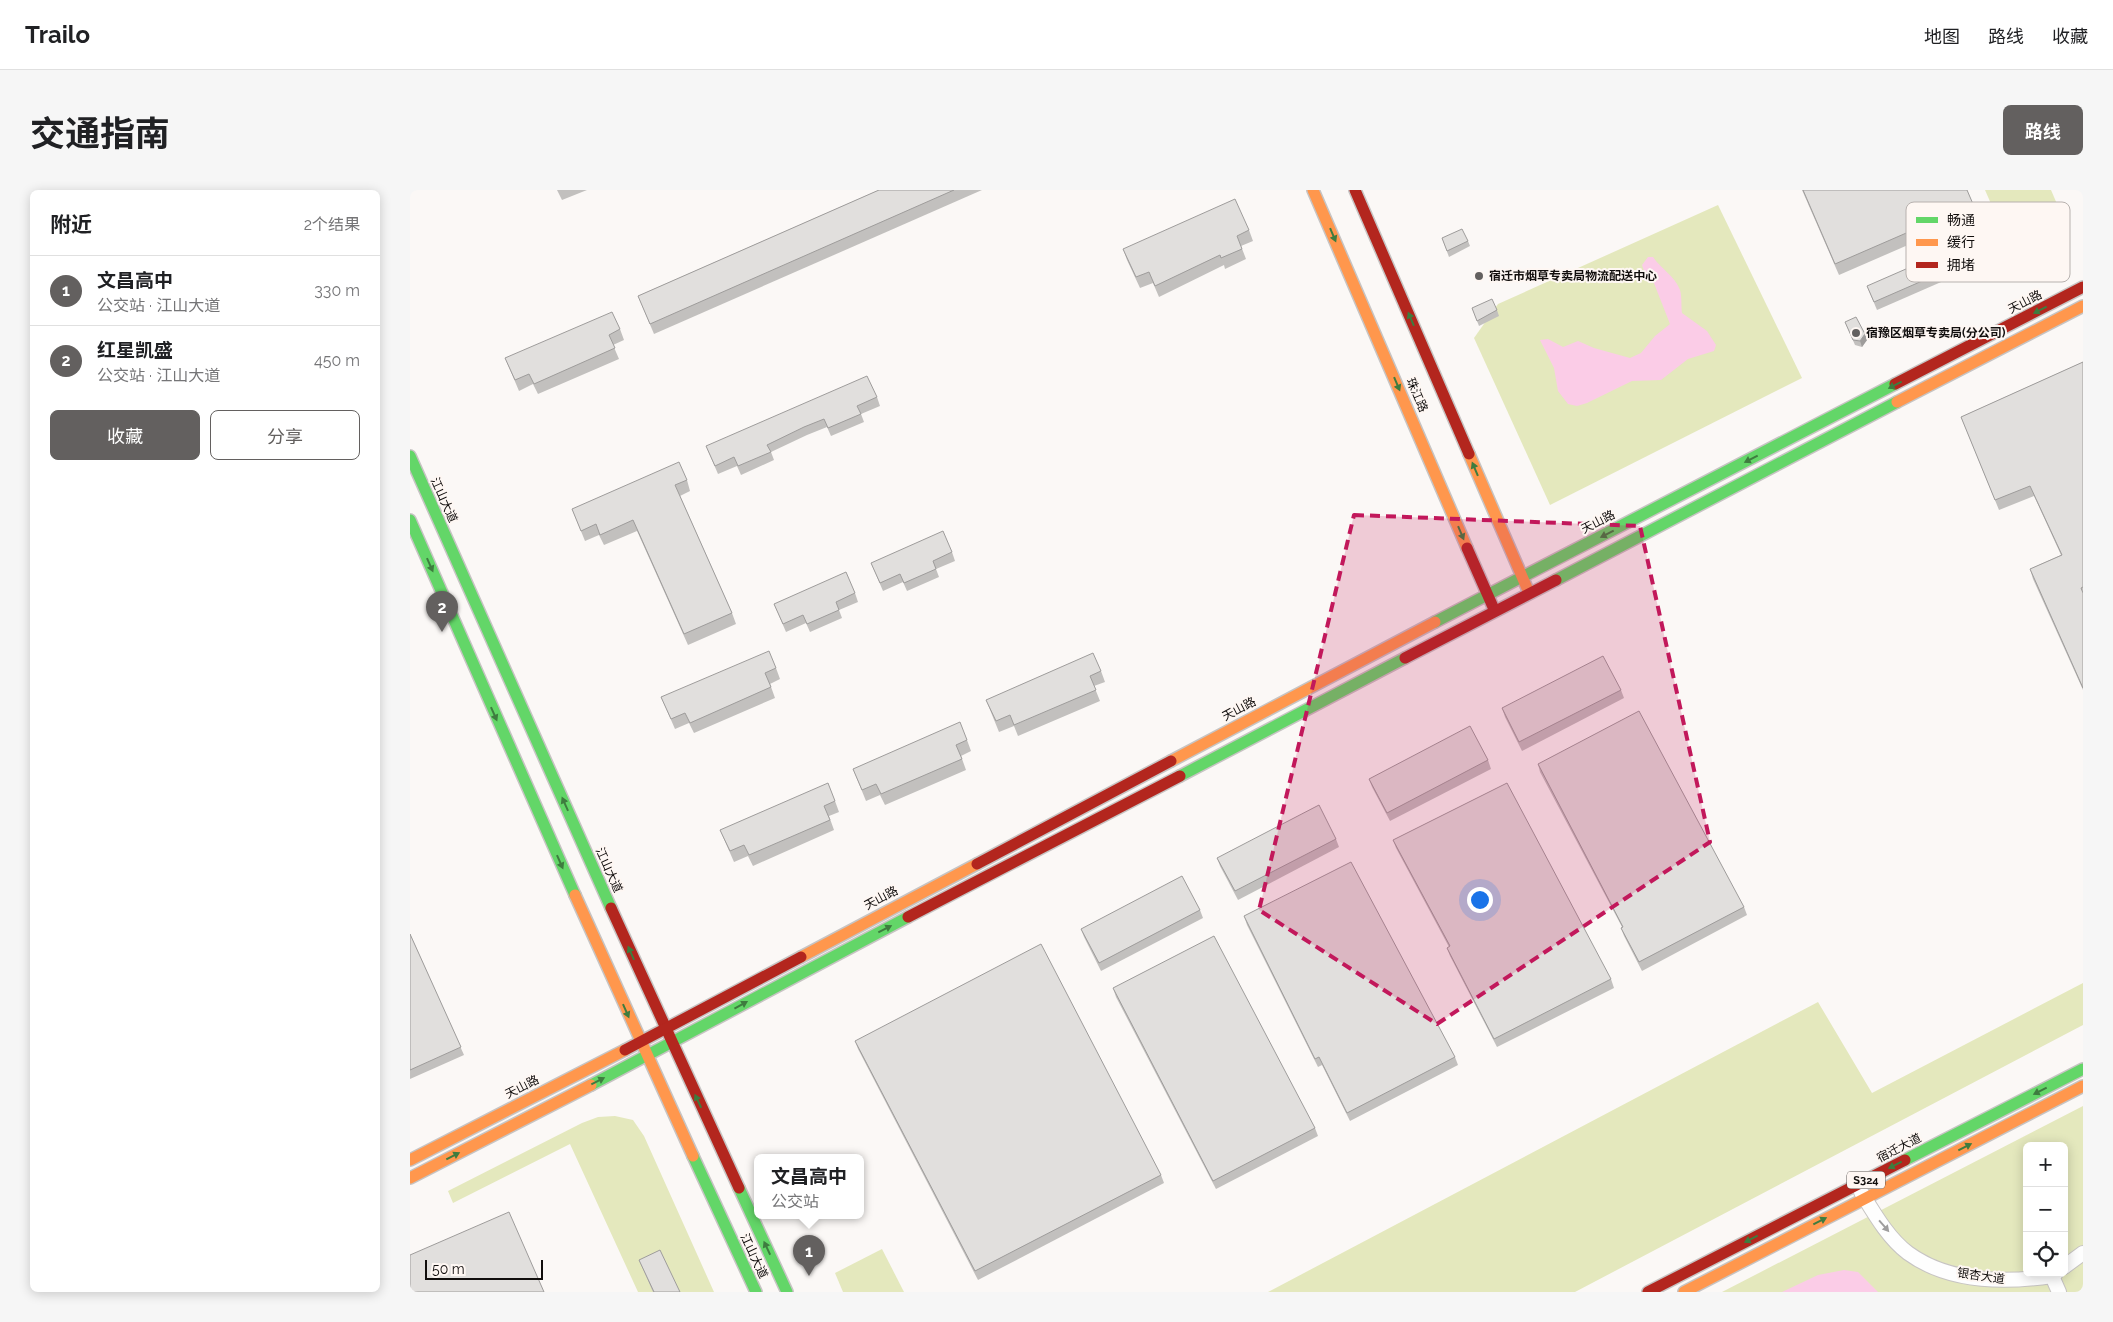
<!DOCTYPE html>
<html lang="zh">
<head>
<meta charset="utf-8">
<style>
	body { margin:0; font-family:Raleway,"Noto Sans SC",sans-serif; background:#f6f6f6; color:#202124 }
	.controls { position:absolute; right:15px; bottom:15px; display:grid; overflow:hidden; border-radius:8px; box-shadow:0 2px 12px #0003 }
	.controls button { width:45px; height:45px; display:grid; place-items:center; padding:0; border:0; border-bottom:1px solid #e0e0e0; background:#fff; color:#202124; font:25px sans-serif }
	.scale { position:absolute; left:15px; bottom:12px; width:118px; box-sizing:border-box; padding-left:5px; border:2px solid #110e0d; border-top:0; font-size:14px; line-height:18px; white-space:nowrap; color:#110e0d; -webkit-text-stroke:4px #fef7f3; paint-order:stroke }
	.you { position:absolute; left:1069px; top:709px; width:18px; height:18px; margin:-12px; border:4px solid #fff; border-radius:50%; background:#1a73e8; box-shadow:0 0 0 8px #1a73e833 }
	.badge { display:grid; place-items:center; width:32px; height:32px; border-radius:50%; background:#63605f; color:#fff; font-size:16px; font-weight:700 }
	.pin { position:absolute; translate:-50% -41px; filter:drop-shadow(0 1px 2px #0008) }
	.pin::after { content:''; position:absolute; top:26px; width:18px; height:15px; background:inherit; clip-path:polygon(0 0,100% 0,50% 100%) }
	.popup { position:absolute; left:344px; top:964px; width:110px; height:65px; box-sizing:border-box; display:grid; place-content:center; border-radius:8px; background:#fff; filter:drop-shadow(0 1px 4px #0005); font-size:16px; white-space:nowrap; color:#757577 }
	.popup b { font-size:19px; color:#202124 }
	.popup::after { content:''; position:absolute; left:50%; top:100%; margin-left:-10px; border:10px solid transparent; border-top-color:#fff }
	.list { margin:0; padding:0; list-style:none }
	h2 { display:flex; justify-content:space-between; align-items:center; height:65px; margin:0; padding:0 20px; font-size:21px }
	h2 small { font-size:16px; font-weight:400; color:#757577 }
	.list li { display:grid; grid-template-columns:32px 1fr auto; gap:15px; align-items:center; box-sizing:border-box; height:70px; padding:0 20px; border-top:1px solid #e0e0e0 }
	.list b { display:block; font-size:19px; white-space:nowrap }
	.list p { margin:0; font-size:16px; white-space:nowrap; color:#757577 }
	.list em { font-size:16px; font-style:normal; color:#757577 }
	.actions { display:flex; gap:10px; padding:15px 20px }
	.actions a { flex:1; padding:11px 0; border:1px solid #63605f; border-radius:8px; text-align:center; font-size:18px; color:#63605f }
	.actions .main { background:#63605f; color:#fff }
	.icon { flex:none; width:28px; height:28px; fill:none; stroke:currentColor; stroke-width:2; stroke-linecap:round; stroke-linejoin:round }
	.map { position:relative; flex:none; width:1673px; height:1102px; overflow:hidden; border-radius:8px }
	header { display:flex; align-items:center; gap:30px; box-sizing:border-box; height:70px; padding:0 25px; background:#fff; border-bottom:1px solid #e0e0e0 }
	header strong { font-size:24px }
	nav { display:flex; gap:28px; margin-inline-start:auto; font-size:18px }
	.intro { display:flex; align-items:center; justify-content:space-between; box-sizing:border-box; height:120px; padding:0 30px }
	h1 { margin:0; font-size:35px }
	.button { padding:12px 22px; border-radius:8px; background:#63605f; color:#fff; font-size:18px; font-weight:700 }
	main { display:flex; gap:30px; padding:0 30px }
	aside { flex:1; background:#fff; border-radius:8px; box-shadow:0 2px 12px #0003 }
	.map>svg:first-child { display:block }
</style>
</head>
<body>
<header>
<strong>Trailo</strong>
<nav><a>地图</a><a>路线</a><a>收藏</a></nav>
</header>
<div class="intro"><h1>交通指南</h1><a class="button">路线</a></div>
<main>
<aside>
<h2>附近<small>2个结果</small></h2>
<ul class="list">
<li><span class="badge">1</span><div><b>文昌高中</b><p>公交站 · 江山大道</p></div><em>330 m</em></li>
<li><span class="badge">2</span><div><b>红星凯盛</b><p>公交站 · 江山大道</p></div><em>450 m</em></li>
</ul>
<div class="actions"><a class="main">收藏</a><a>分享</a></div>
</aside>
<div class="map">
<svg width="1673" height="1102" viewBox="0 0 1673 1102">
	<rect width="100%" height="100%" fill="#fbf8f6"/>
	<g fill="#e4e8bd" fill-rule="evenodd">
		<polygon points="1575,0 1641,0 1660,44 1605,69"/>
		<polygon points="1308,15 1392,188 1140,315 1064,148 1088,114"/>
		<polygon points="1673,793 1673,835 1165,1102 858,1102 1408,812 1462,903"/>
		<path d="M 1673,916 L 1673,1102 L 1312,1102 ZM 1617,956 L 1654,956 L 1654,1083 L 1617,1083 Z"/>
		<polygon points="205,926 223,930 234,946 304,1102 228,1102 160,954 43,1013 38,1001 172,933 188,927"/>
		<polygon points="472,1059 494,1102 433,1102 425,1083"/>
	</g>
	<g fill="#fbcce7">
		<path d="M 1238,67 L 1243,67 C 1250,78 1265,86 1270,100 C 1272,106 1271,116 1272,123 L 1297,141 L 1306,155 L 1304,161 L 1278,169 L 1251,190 L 1222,191 L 1177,213 L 1167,216 L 1158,214 L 1148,201 L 1144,178 L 1130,150 L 1138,149 L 1153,157 L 1168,151 L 1184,158 L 1220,168 L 1231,163 L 1245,146 L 1260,134 L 1240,83 L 1235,84 L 1232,75 Z"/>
		<polygon points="1434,1080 1448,1082 1468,1102 1372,1102 1408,1085"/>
	</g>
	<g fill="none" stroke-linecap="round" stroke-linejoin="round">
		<defs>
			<g id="street">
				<path d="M 1451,1002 C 1464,1023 1478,1048 1498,1063 C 1539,1093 1595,1093 1642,1086 L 1646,1083"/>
				<polyline points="1654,1077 1673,1063"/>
				<polyline points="1642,1086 1649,1102"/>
			</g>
			<g id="fast">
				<polyline points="0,266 201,718"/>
				<polyline points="0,330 165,705"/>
				<polyline points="1146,390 1487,212"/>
				<polyline points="1025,432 1485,194"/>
				<polyline points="770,586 995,468"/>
				<polyline points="181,895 498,727"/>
				<polyline points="283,966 346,1102"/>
				<polyline points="1495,970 1673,879"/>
				<polyline points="329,998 377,1102"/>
			</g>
			<g id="slow">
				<polyline points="903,0 1057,358"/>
				<polyline points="1487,212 1673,116"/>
				<polyline points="1059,264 1117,398"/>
				<polyline points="761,571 1025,432"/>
				<polyline points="165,705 283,966"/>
				<polyline points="391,767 567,674"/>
				<polyline points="0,970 215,860"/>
				<polyline points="0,988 181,895"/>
				<polyline points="1274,1102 1673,896"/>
			</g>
			<g id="jam">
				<polyline points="945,0 1059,264"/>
				<polyline points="1485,194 1673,97"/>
				<polyline points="1057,358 1083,417"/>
				<polyline points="995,468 1146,390"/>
				<polyline points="567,674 761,571"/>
				<polyline points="201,718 329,998"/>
				<polyline points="498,727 770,586"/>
				<polyline points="215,860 391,767"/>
				<polyline points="1238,1102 1495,970"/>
			</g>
		</defs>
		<use href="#street" stroke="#c7c4c3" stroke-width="16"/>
		<use href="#fast" stroke="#c7c4c3" stroke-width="14"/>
		<use href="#slow" stroke="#c7c4c3" stroke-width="14"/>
		<use href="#jam" stroke="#c7c4c3" stroke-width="14"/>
		<use href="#street" stroke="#fefefe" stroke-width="14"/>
		<use href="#fast" stroke="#63d668" stroke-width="11"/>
		<use href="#slow" stroke="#ff974d" stroke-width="11"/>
		<use href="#jam" stroke="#b3261e" stroke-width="11"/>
	</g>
	<g fill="#c2c0be">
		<polygon points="147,0 177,0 152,10"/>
		<polygon points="469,0 572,0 244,144 228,106"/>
		<polygon points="1392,0 1557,0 1567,25 1429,85"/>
		<polygon points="839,40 843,51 831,56 836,69 815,79 814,75 749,107 743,93 730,98 717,70 713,59"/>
		<polygon points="1032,48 1058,51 1060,56 1039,67"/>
		<polygon points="1590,57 1593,65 1467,120 1457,96"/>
		<polygon points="1062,118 1087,120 1089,126 1069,136"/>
		<polygon points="1435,132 1455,144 1457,150 1452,157 1445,155"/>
		<polygon points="210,139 214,150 203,155 209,169 128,204 123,194 109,201 95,168"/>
		<polygon points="1673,172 1673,500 1623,389 1620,379 1651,365 1624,306 1589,320 1551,227"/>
		<polygon points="467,207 470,216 451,224 454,232 421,246 417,237 397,245 361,262 364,270 331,285 327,276 308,284 296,256"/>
		<polygon points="277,290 280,301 270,306 322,423 326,434 278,455 227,341 194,355 189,345 175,351 162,319"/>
		<polygon points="542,362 545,371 526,379 529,387 497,401 493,392 473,401 461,373"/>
		<polygon points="445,403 448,412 429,420 432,428 400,442 396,433 376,442 364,414"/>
		<polygon points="366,478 370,489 360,494 365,508 284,543 279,533 265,539 251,507"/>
		<polygon points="691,481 695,492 684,496 690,511 608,546 604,536 589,542 576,510"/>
		<polygon points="1211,500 1214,508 1112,561 1095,527 1092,518"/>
		<polygon points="557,550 561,561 551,566 556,580 475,615 470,605 456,611 443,579"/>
		<polygon points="1078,570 1081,579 980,631 962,597 959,589"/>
		<polygon points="1128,574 1334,717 1337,725 1232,781 1214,746 1211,738 1212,737 1130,582"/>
		<polygon points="425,611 429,622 419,626 424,640 343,676 338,666 324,672 310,640"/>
		<polygon points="926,649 929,657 828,710 810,676 807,668"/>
		<polygon points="983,650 1201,789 1204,798 1087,857 1040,766 1037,758 1039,757 986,658"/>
		<polygon points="790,720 793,728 691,781 674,747 671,739"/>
		<polygon points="834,726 1045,867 1048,875 940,931 912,875 908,877 837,735"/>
		<polygon points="0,744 54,865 0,889"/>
		<polygon points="703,798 905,938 908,946 806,999 706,807"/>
		<polygon points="445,851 751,985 754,993 568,1090 448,859"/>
		<polygon points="229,1070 270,1102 243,1102"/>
	</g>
	<polygon fill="#9e9c9b" points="1455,144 1457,150 1452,157 1450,151"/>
	<g fill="#e1dfdd" stroke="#9e9c9b">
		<polygon points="469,0 544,0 240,134 228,106"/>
		<polygon points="1393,0 1557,0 1563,14 1425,74"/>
		<polygon points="825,9 839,40 827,46 832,59 811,68 810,65 745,96 739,82 726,87 713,59"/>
		<polygon points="1052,39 1058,51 1037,61 1032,48"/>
		<polygon points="1583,41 1590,57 1464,112 1457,96"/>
		<polygon points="1082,109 1087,120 1067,131 1062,118"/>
		<polygon points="202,122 210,139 199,145 205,158 124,194 119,184 105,190 95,168"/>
		<polygon points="1446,127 1455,144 1450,151 1443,150 1435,132"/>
		<polygon points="1673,172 1673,397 1671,398 1673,403 1673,498 1620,379 1652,365 1620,296 1585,310 1551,227"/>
		<polygon points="457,186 467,207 447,216 451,224 418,238 414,229 394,237 357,255 361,262 328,276 324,267 305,276 296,256"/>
		<polygon points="269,272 277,290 265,295 322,423 274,444 223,330 190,345 186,334 171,341 162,319"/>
		<polygon points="533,341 542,362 523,371 526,379 494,393 490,384 470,393 461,373"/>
		<polygon points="436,382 445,403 426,412 429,420 397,434 393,425 373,434 364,414"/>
		<polygon points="359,461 366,478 355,483 361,497 280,533 275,523 261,529 251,507"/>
		<polygon points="683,463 691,481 680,486 686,500 604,535 600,525 586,531 576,510"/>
		<polygon points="1193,466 1211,500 1109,552 1092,518"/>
		<polygon points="1229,521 1334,717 1229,772 1211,738 1213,737 1128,574"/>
		<polygon points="550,532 557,550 546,555 552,569 471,604 466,594 452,600 443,579"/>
		<polygon points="1060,536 1078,570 977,623 959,589"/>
		<polygon points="418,593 425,611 414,616 420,630 339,665 334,655 320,661 310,640"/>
		<polygon points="1097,593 1201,789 1084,849 1037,758 1040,756 983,650"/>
		<polygon points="909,615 926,649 825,701 807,668"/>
		<polygon points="941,672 1045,867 937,923 909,867 905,869 834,726"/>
		<polygon points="772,686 790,720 689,773 671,739"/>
		<polygon points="0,744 51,857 0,880"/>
		<polygon points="804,746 905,938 803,991 703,798"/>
		<polygon points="631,754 751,985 565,1081 445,851"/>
		<polygon points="99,1022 134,1102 0,1102 0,1065"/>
		<polygon points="250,1060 270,1102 244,1102 229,1070"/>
	</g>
	<defs><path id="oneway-solid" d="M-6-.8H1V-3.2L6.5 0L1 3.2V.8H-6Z" transform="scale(1.25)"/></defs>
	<g fill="#3e7c3f">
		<use href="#oneway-solid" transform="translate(923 45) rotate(67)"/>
		<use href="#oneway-solid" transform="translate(1630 120) rotate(153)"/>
		<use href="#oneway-solid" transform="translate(1001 129) rotate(-113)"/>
		<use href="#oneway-solid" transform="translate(987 194) rotate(67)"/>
		<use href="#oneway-solid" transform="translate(1485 195) rotate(153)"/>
		<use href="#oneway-solid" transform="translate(1341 269) rotate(153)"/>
		<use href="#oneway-solid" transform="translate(1065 279) rotate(-113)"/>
		<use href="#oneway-solid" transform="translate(1051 343) rotate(67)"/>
		<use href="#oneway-solid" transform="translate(1197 344) rotate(153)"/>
		<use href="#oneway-solid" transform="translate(20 375) rotate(66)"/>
		<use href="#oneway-solid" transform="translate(84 524) rotate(66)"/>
		<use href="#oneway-solid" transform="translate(155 614) rotate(-114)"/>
		<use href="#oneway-solid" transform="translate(150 672) rotate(66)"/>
		<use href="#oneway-solid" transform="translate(475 739) rotate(-27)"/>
		<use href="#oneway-solid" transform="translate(221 763) rotate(-114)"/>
		<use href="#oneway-solid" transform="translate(331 815) rotate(-29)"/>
		<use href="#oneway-solid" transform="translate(216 821) rotate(66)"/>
		<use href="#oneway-solid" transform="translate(188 891) rotate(-27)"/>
		<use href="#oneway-solid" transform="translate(1630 901) rotate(153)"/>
		<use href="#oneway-solid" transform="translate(288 911) rotate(-115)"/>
		<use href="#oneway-solid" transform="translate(1555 957) rotate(-27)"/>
		<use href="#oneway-solid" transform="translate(43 966) rotate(-27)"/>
		<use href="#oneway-solid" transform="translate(1485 975) rotate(153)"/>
		<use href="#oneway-solid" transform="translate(1410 1031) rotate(-27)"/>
		<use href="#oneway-solid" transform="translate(1341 1049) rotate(153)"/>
		<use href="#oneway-solid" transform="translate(357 1058) rotate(-115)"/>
	</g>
	<use fill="#9f9e9e" href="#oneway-solid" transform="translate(1474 1036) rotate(49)"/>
	<path fill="#c2185b" fill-opacity="0.2" stroke="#c2185b" stroke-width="4" stroke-dasharray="10 6" stroke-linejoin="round" d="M 944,325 L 1230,336 L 1300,652 L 1027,834 L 849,720 Z"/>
	<g fill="#63605f" stroke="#fef7f3" stroke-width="2">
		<circle cx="1069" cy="86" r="5"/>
		<circle cx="1446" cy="143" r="5"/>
	</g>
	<g text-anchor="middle" stroke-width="4" stroke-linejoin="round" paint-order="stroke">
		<rect fill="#fef7f3" stroke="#585452" stroke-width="1" x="1437" y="981.5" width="38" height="17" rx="4"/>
		<g font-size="11" font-weight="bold" fill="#110e0d">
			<text x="1456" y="994">S324</text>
		</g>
		<g font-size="12" font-weight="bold" fill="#110e0d" stroke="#fef7f3" text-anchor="start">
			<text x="1079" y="90">宿迁市烟草专卖局物流配送中心</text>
			<text x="1456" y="147">宿豫区烟草专卖局(分公司)</text>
		</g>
		<g font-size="12" fill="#110e0d" stroke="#fef7f3">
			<text transform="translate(1615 112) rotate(-27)" y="4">天山路</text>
			<text transform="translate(1007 205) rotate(67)" y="4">珠江路</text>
			<text transform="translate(34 310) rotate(66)" y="4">江山大道</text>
			<text transform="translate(1188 332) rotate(-27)" y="4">天山路</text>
			<text transform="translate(829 519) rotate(-28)" y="4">天山路</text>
			<text transform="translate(199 680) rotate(66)" y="4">江山大道</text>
			<text transform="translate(471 708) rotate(-28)" y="4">天山路</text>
			<text transform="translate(112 897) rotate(-27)" y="4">天山路</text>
			<text transform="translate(1489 958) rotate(-27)" y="4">宿迁大道</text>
			<text transform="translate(344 1066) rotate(65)" y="4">江山大道</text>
			<text transform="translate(1571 1086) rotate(8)" y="4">银杏大道</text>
		</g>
	</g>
	<rect x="1496" y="12" width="164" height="80" rx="8" fill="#fef7f3" stroke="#b7b1ae" stroke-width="1"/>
	<rect x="1506" y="27" width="22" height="6" fill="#63d668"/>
	<rect x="1506" y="49" width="22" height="7" fill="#ff974d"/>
	<rect x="1506" y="72" width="22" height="6" fill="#b3261e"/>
	<g font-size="14" fill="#110e0d">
		<text x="1537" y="35">畅通</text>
		<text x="1537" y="57">缓行</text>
		<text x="1537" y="80">拥堵</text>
	</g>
</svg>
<div class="controls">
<button>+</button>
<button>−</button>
<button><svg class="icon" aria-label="locate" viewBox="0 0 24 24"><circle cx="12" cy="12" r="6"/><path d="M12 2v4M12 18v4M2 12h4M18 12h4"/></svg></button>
</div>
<div class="scale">50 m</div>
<div class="you"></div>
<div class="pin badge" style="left:399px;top:1086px">1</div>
<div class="popup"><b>文昌高中</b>公交站</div>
<div class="pin badge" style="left:32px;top:442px">2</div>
</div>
</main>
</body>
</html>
